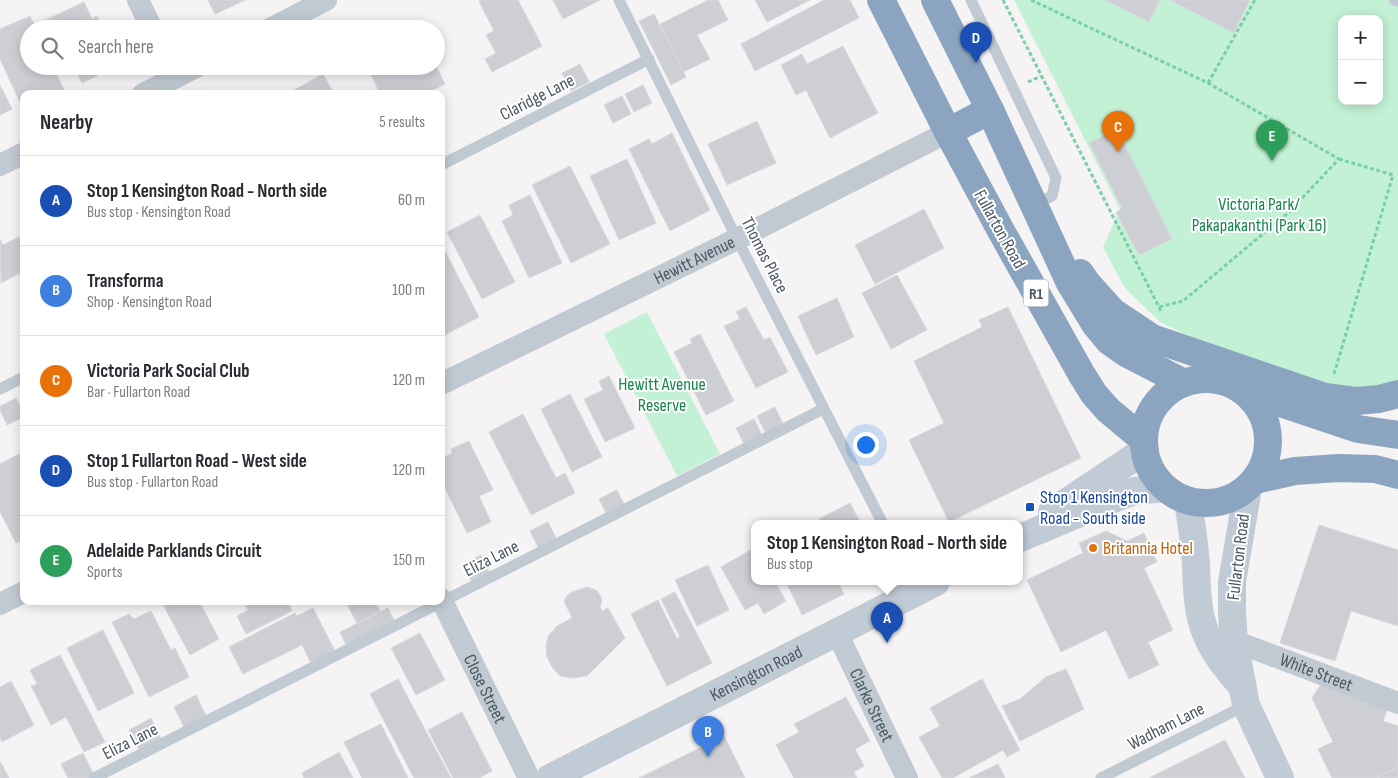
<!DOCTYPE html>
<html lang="en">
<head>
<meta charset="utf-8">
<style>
	body { margin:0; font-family:"Sofia Sans Condensed",sans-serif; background:#f2f2f3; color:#2b2b33 }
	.controls { position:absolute; right:15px; top:15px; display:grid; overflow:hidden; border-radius:10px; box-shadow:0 2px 12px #0003 }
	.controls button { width:45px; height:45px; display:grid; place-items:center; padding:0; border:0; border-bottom:1px solid #e1e1e2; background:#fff; color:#2b2b33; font:25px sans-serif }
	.you { position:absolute; left:865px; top:444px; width:18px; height:18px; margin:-12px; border:4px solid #fff; border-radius:50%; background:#1a73e8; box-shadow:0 0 0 8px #1a73e833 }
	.badge { display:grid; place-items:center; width:32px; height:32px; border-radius:50%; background:#1a73e8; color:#fff; font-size:16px; font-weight:700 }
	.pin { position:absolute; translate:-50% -41px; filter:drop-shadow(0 1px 2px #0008) }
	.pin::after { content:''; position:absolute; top:26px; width:18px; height:15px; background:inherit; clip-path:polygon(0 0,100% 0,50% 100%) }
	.popup { position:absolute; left:751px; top:520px; width:272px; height:65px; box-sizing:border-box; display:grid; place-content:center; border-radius:10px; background:#fff; filter:drop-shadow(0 1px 4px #0005); font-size:16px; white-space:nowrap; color:#7c7c81 }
	.popup b { font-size:19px; color:#2b2b33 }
	.popup::after { content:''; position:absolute; left:50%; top:100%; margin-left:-10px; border:10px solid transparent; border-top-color:#fff }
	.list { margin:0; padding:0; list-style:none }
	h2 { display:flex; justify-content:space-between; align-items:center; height:65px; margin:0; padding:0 20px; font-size:21px }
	h2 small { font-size:16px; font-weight:400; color:#7c7c81 }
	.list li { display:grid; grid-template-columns:32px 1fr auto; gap:15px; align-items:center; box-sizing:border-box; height:90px; padding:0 20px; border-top:1px solid #e1e1e2 }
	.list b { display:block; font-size:19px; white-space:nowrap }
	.list p { margin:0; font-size:16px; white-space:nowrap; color:#7c7c81 }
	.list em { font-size:16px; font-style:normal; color:#7c7c81 }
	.icon { flex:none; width:28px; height:28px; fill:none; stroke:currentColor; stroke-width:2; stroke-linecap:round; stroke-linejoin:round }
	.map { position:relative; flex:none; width:1398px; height:778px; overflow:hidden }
	.search { position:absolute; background:#fff; box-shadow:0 2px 12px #0003; left:20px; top:20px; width:425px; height:55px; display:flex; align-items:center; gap:12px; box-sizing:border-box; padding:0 18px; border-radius:28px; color:#7c7c81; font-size:19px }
	.panel { position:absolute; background:#fff; box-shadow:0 2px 12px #0003; left:20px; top:90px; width:425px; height:515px; border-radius:10px }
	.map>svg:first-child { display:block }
</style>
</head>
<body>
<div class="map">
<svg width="1398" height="778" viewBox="0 0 1398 778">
	<rect width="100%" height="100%" fill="#f5f3f3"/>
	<g fill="#c3f1d5" fill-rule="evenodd">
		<path d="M 1014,0 L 1398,0 L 1398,388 L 1356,393 L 1197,340 L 1160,322 L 1124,287 L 1103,247 L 1120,209 ZM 1342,19 L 1379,19 L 1379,101 L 1342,101 Z"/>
		<polygon points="647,312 720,454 677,476 604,334"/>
	</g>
	<g fill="#cdcfd5" stroke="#d7d9de">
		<polygon points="208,0 245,0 215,14"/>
		<polygon points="482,0 518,0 542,46 492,72 485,59 496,53 486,35 494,31 479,1"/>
		<polygon points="553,0 600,0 563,19"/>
		<polygon points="708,0 718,0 728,20 697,35 710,59 683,72 660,24"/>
		<polygon points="755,0 810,0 767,22"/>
		<polygon points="824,0 850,0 859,18 755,71 741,44"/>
		<polygon points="1105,0 1160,0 1149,22"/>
		<polygon points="1170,0 1250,0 1234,33"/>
		<polygon points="84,2 92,19 97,16 103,29 39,29 37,24"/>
		<polygon points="654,14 686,77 671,85 639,21"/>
		<polygon points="30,16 36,29 29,29 29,66 53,66 64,90 57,94 24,94 23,109 0,59 0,29"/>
		<polygon points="843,46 878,113 830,138 806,90 796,95 781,65 802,54 807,64"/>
		<polygon points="580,64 589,82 571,91 562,73"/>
		<polygon points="74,66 117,66 82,83"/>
		<polygon points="367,66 436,66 445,84 424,94 380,94"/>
		<polygon points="323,74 334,94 287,94"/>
		<polygon points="0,85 12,109 0,115"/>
		<polygon points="643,85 652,103 634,112 625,94"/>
		<polygon points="622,96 631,114 613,123 604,105"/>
		<polygon points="757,121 776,163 727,185 708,144"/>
		<polygon points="1117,129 1172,239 1139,255 1116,213 1122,208 1089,143"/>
		<polygon points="672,133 710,210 670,231 629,149 649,139 652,144"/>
		<polygon points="627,159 656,223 619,240 590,176"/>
		<polygon points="570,166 610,244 571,263 532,185"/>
		<polygon points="530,195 562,263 529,278 502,221 513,215 509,205"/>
		<polygon points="924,209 944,248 875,284 855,245"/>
		<polygon points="480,215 515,282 482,299 447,232"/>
		<polygon points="19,237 24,247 24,271 1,283 0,239 3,245"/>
		<polygon points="445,251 479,317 441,337 441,253"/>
		<polygon points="897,275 927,330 891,349 862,293"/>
		<polygon points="837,298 854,337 816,355 798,316"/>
		<polygon points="746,307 764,340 770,337 788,372 756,388 724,326 740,319 736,312"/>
		<polygon points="1008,307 1081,458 949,522 909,440 944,423 914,361 982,327 979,320"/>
		<polygon points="700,334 734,401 706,415 674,352 692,343 690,339"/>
		<polygon points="609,376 635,428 605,442 584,399 603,390 599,381"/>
		<polygon points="570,394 602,457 572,472 541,409"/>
		<polygon points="16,398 24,413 24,417 7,425 0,410 0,406"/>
		<polygon points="775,407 784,426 766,434 757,416"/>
		<polygon points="523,414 556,478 565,473 575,493 531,515 489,432"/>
		<polygon points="754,419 763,437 745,446 736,428"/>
		<polygon points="469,441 493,490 479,496 491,522 467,533 441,480 441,459 452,453 451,449"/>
		<polygon points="19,454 24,462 24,539 16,543 0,512 0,464"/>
		<polygon points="617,490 626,508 608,517 599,499"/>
		<polygon points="850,503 861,524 822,524 819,519"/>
		<polygon points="548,522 557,540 539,549 530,531"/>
		<polygon points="1319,525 1398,550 1398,626 1351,611 1335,661 1280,643"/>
		<polygon points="1106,531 1127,541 1144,533 1157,562 1144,568 1173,630 1148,642 1159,665 1129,679 1106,630 1061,652 1027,580 1083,553 1079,543"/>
		<polygon points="754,548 754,582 775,582 786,601 764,614 758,603 745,610 721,567"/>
		<polygon points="481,555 490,573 472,582 463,564"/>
		<polygon points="708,565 729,610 697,626 675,580"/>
		<polygon points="786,582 838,582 844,594 802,615"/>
		<polygon points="587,587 596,590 600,595 602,601 600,606 602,611 608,608 625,638 587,676 572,678 560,676 552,667 547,657 546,644 549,635 557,626 572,618 564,601 566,597 572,592"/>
		<polygon points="675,592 712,663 667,686 631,614 658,600 677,639 680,637 661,599"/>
		<polygon points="161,601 199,601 219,639 190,655"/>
		<polygon points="243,601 288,601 292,611 246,634 237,616 248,610"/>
		<polygon points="345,601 381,601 376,604 380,611 357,623"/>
		<polygon points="313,608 336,653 312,665 302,645 243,674 229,647 295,613 297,616"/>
		<polygon points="388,608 395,622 347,647 340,632"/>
		<polygon points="151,611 171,650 175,648 189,677 149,697 112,622 129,614 134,619"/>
		<polygon points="103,630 134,693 98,711 67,648"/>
		<polygon points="420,633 445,680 416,695 391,648"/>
		<polygon points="60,655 105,742 84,752 66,717 51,725 31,686 37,684 30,670"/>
		<polygon points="1066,669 1084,709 1020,741 1002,706 1020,699 1046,677"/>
		<polygon points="398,679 451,778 414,778 370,694"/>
		<polygon points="982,679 1020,750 1007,757 1003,750 953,778 942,778 919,737 940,726 930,708"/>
		<polygon points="11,681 34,725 2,742 0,739 0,687"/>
		<polygon points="1321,684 1388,708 1383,721 1398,726 1398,767 1376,778 1332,778 1318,749 1333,742 1312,698"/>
		<polygon points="196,695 207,718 185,729 174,707"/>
		<polygon points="846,697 870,741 855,749 864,766 854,772 857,778 794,778 776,745 799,732 794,724"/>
		<polygon points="462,712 492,771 479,778 453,778 428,730"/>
		<polygon points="151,718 162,741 140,752 129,730"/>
		<polygon points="381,724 408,778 362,778 344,742"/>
		<polygon points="724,736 745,778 639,778"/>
		<polygon points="1225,740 1245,778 1149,778"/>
		<polygon points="339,752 353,778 304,778 302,773"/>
		<polygon points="83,753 94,775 89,778 68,778 61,764"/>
		<polygon points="0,761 9,778 0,778"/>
		<polygon points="998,764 1005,778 969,778"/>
		<polygon points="1398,767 1398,778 1376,778"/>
	</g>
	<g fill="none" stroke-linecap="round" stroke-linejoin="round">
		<g stroke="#7ad0a6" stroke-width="3" stroke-dasharray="4 2.5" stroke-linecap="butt">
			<polyline points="1003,0 1162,313"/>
			<polyline points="1031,0 1208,83 1339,159 1288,213 1183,301 1159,307"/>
			<polyline points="1028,82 1041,76"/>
			<polyline points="1208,83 1255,0"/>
			<polyline points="1334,374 1393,175 1339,159"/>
		</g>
		<g stroke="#c1cad2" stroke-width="11">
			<polyline points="619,0 737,239 883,524"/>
			<polyline points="971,0 1056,178 1052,196 1034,205"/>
			<polyline points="1394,0 1398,1"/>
			<polyline points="441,165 649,59"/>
			<polyline points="0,389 24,377"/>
			<polyline points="94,778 823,409"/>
			<polyline points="1101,778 1246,705"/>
		</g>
		<g stroke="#c1cad2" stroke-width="22">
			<polyline points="138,0 152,29"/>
			<polyline points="270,29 326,0"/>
			<polyline points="143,94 198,66"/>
			<polyline points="0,165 24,153"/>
			<path id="s1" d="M 441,384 L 737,239 L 948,132"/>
			<path id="s2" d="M 441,599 L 529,778"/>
			<polyline points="0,604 24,592"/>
			<path id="s3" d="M 837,633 L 907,778"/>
			<path id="s4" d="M 1234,641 L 1398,703"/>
		</g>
		<g stroke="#c1cbd6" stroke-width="28">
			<polyline points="1248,488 1232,582 1232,614 1234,641 1246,705 1280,778"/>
			<path d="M 1188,501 C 1191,522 1195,544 1196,566 C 1197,587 1197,611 1205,631 C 1213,652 1226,668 1241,685"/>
			<polyline points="1052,512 1145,450"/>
			<polyline points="1020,538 1123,495 1135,491 1165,488"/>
			<path id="s5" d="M 550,778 L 936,582"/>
		</g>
		<g stroke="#8ba5c1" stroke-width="28">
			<polyline points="881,0 948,132 1000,229 1082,375 1094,394 1108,410 1144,440"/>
			<polyline points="935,0 990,110 1070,283 1095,324 1109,341 1126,353 1184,383"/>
			<polyline points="948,132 990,110"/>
			<polyline points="1080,273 1087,283 1113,312 1152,338 1325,397 1356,401 1379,399 1398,394"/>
			<circle cx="1206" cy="441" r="62"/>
			<polyline points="1242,390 1358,429 1398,435"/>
			<polyline points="1255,480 1295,471 1338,468 1375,469 1398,475"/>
		</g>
	</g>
	<rect fill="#1a4fb4" stroke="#fff" stroke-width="2" x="1025" y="502" width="10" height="10" rx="2.5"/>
	<circle fill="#e8710a" stroke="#fff" stroke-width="2" cx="1093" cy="548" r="5"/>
	<g text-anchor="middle" stroke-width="4" stroke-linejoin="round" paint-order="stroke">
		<rect fill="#fff" stroke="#808990" stroke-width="1" x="1023.5" y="279.5" width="25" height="27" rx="4"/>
		<g font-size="16" font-weight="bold" fill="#4a5661">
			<text x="1036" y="299">R1</text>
		</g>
		<g font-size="18" fill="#4a5661" stroke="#fff">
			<text transform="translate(537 97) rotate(-27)" y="6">Claridge Lane</text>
			<text transform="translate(1000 229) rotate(61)" y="6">Fullarton Road</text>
			<text transform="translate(765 255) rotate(63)" y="6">Thomas Place</text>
			<text dy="6" stroke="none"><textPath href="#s1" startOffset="282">Hewitt Avenue</textPath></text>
			<text transform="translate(1238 557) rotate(-83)" y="6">Fullarton Road</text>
			<text transform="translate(491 558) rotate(-27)" y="6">Eliza Lane</text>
			<text dy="6" stroke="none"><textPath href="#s4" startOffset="88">White Street</textPath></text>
			<text dy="6" stroke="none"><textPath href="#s5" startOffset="231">Kensington Road</textPath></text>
			<text dy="6" stroke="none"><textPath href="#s2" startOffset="100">Close Street</textPath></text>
			<text dy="6" stroke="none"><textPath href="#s3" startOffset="80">Clarke Street</textPath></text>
			<text transform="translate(1166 726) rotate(-27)" y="6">Wadham Lane</text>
			<text transform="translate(130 741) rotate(-27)" y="6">Eliza Lane</text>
		</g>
		<g font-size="18" fill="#17864f" stroke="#fff">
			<text x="1259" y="210">Victoria Park/<tspan x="1259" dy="21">Pakapakanthi (Park 16)</tspan></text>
			<text x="662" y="390">Hewitt Avenue<tspan x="662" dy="21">Reserve</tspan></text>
		</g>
		<g font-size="18" fill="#164399" stroke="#fff" text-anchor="start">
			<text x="1040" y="503">Stop 1 Kensington<tspan x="1040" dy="21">Road - South side</tspan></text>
		</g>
		<g font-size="18" fill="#c56008" stroke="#fff" text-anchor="start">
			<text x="1103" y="554">Britannia Hotel</text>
		</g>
	</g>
</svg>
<div class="controls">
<button>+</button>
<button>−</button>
</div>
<div class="you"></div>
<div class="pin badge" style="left:887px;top:643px;background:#1a4fb4">A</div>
<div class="popup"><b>Stop 1 Kensington Road - North side</b>Bus stop</div>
<div class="pin badge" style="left:708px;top:757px;background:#3f7fe0">B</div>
<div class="pin badge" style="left:1118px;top:152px;background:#e8710a">C</div>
<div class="pin badge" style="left:976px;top:63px;background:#1a4fb4">D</div>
<div class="pin badge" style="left:1272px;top:161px;background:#2e9e5b">E</div>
<div class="search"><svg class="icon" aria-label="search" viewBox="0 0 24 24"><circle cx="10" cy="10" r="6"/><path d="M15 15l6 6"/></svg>Search here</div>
<section class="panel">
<h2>Nearby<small>5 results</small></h2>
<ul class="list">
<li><span class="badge" style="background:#1a4fb4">A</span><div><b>Stop 1 Kensington Road - North side</b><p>Bus stop · Kensington Road</p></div><em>60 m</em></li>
<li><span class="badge" style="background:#3f7fe0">B</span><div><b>Transforma</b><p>Shop · Kensington Road</p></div><em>100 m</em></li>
<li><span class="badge" style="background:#e8710a">C</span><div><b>Victoria Park Social Club</b><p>Bar · Fullarton Road</p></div><em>120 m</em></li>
<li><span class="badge" style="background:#1a4fb4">D</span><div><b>Stop 1 Fullarton Road - West side</b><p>Bus stop · Fullarton Road</p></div><em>120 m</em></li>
<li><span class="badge" style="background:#2e9e5b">E</span><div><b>Adelaide Parklands Circuit</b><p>Sports</p></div><em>150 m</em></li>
</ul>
</section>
</div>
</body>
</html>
